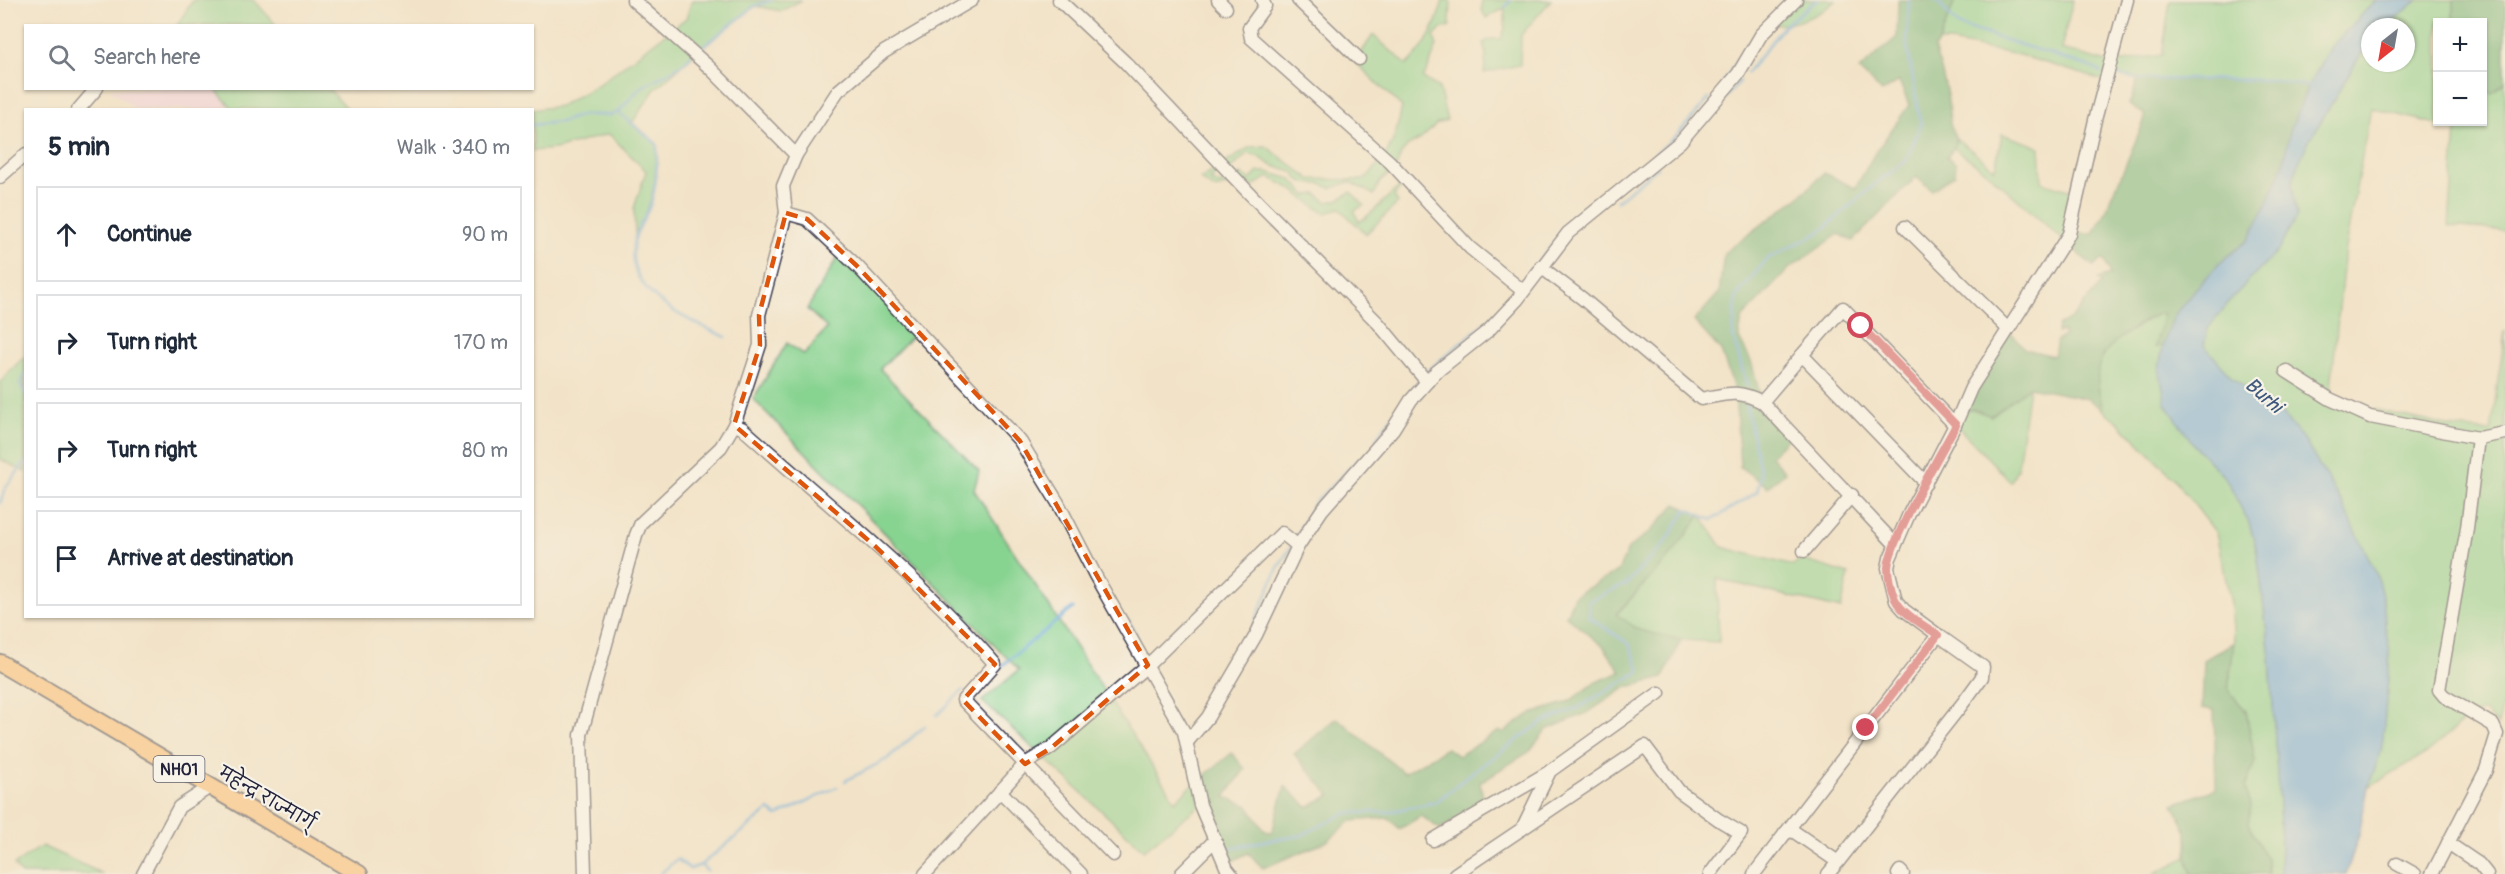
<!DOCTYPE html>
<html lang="en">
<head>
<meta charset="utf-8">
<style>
	body { margin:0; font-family:Pangolin,"Playpen Sans Deva",sans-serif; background:#f2f2f3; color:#1f2937 }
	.controls { position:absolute; right:18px; top:18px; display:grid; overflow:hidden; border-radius:0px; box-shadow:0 2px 4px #0004 }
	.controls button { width:54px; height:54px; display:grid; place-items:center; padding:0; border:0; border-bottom:2px solid #e0e1e3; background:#fff; color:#1f2937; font:30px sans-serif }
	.compass { position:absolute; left:2361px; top:18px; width:54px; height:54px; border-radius:50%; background:#fff; box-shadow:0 2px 4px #0004; rotate:211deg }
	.stop { position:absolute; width:18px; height:18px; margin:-14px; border:4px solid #d1495b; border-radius:50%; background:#fff }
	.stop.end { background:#d1495b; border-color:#fff; box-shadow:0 2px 6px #0008 }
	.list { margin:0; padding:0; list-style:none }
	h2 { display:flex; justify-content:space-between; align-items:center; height:78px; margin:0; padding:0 24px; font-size:26px }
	h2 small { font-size:20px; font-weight:400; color:#747a83 }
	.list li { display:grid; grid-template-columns:39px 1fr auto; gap:18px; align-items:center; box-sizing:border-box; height:96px; margin:0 12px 12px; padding:0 12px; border:2px solid #e0e1e3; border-radius:0px }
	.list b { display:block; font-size:22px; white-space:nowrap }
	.list em { font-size:20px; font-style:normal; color:#747a83 }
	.icon { flex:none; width:33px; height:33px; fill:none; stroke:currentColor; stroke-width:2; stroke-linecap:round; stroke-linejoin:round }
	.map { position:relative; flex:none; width:2505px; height:874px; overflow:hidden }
	.search { position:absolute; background:#fff; box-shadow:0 2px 4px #0004; left:24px; top:24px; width:510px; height:66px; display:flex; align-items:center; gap:15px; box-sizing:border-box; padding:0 21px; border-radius:0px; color:#747a83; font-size:22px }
	.panel { position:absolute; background:#fff; box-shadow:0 2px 4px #0004; left:24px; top:108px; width:510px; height:510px; border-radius:0px }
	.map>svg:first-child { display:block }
</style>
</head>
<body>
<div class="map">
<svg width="2505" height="874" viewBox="0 0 2505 874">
	<rect width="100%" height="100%" fill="#f7f3e8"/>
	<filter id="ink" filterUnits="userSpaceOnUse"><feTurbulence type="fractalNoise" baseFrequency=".0167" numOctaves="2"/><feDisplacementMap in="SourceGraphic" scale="12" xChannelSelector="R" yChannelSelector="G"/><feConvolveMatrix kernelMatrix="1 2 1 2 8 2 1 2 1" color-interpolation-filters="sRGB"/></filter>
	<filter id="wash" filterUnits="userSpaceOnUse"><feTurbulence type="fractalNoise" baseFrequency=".008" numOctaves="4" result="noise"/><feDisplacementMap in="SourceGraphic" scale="24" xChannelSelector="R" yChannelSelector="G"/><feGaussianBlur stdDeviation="1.35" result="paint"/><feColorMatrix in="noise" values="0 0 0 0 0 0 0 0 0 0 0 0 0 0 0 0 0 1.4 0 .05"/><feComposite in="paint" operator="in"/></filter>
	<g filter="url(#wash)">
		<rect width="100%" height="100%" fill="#f2e3c8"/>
		<polygon fill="#f1d0e3" points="110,89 215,89 233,109 135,109"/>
		<g fill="#87d390" stroke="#547a66" stroke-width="1.5">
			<polygon points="193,0 254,0 276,25 177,25"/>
			<path d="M 692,0 L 802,0 L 781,11 L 755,6 L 701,48 L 655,89 L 632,123 L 657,144 C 658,182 652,204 635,237 L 634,208 L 646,171 L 609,134 L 555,149 L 533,151 L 532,110 L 530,110 L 560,106 L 599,84 L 686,18 Z"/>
			<path d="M 1443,0 L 1451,0 L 1450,26 L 1441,29 L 1434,37 L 1437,46 C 1433,54 1428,73 1423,78 L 1439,88 L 1447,120 L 1437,124 L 1421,139 L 1408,146 L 1401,154 L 1396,168 L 1380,182 L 1374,195 L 1350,182 L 1332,188 L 1320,184 L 1304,183 L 1297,178 L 1295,173 L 1271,165 L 1259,157 L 1248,153 L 1230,170 L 1217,173 L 1210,180 C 1222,187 1232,184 1241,174 L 1250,180 L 1258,172 L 1267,172 L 1291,179 L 1306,195 L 1317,194 L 1328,202 L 1337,200 L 1351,192 L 1364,205 L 1354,211 L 1359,222 C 1378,210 1390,192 1408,180 L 1394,196 L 1398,203 L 1366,234 L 1339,208 L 1325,214 L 1290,188 L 1269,177 L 1247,189 L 1235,184 L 1214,189 L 1200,179 L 1250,147 L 1266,146 L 1310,179 L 1364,180 C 1390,154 1395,142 1402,107 L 1355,62 L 1373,35 L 1407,65 C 1427,46 1436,26 1443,0 Z"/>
			<polygon points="1482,0 1551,0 1521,35 1520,65 1484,73 1486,55 1483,43 1491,39 1501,39 1505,28 1505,8 1486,18 1482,10"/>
			<path d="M 1796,0 L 1836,0 C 1820,16 1793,26 1770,25 Z"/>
			<path d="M 1955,0 L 2073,0 L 2061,49 L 2111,63 L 2162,55 L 2170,0 L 2376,0 L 2333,45 L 2308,86 C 2244,76 2179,86 2115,75 L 2105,81 L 2019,55 L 1950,42 L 1939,42 Z"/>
			<polygon points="2418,0 2453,0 2453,22 2438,22 2438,122 2482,122 2483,89 2492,93 2505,83 2505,231 2449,226 2456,129 2371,108 2345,248 2330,399 2456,428 2491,432 2505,330 2505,695 2498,725 2483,711 2465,720 2427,753 2368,787 2382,749 2390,653 2385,626 2384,604 2376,573 2343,505 2304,440 2282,414 2233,379 2204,345 2208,328 2233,297 2277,252 2297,215 2292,183 2298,165 2306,146 2361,54 2370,43 2370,63 2406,63 2406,27 2385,27"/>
			<polygon points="215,89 329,89 347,109 233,109"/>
			<polygon points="2002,134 2040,147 2042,182 2079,193 2065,242 1987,172 1954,148 1956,138 1995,169"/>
			<polygon points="841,252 918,330 880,369 979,471 974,490 1175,801 1195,783 1200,805 1144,850 982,701 1019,670 753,399 787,343 804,355 827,328 807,309"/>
			<polygon points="2165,313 2155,346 2163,346 2159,369 2194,445 2226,479 2249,523 2257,551 2270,657 2281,839 2280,874 2268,874 2267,860 2248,823 2251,805 2245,788 2255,761 2246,711 2228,690 2234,642 2231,603 2216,533 2173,477 2118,422 2103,410 2096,381 2097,366 2110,345 2154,315"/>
			<polygon points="25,356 25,472 0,459 0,384 8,373"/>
			<polygon points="2029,387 2018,466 2011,482 1956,425 1961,411 1973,409 1991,416"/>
			<polygon points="1701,515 1722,547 1793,566 1800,559 1849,574 1841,609 1717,579 1719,642 1681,640 1639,631 1616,615 1667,560"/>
			<polygon points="42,846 103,874 21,874 14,865"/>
			<polygon points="2187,857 2192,874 2153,874"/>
		</g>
		<g fill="#6db57a" stroke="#486c5a" stroke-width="1.5">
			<path d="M 1898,0 L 1955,0 L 1939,42 L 1934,48 C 1943,72 1949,96 1950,122 C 1950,129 1956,134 1956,140 C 1956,147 1951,152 1947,157 L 1956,164 L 1955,174 L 1932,190 L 1916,177 L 1853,241 L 1839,234 L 1789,269 L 1742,318 L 1739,338 L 1751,361 L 1762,402 L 1792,434 L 1771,456 L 1785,472 L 1768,487 L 1740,467 L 1735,392 L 1721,351 L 1694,321 L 1719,293 L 1724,253 L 1800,196 L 1824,173 L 1855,188 L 1875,153 L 1909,105 L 1899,81 L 1882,92 L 1859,70 L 1897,37 Z"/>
			<polygon points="2453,0 2505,0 2505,83 2492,93 2483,89 2482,22 2453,22"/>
			<path d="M 2138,79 L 2275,80 L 2308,86 L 2290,131 L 2283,165 L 2270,198 L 2248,240 L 2219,264 L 2191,294 L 2174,316 L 2163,346 L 2155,347 L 2164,313 C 2151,315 2142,323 2131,330 C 2094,356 2093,367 2103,410 L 2088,399 L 2029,387 L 1991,416 L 1973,409 L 1961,411 L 2008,329 L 2025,349 L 2054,356 L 2057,340 L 2064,336 L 2062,331 L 2057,333 L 2058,326 L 2074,316 L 2102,283 L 2098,279 L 2110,275 L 2104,259 L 2093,266 L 2065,242 L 2069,234 L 2092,234 L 2103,218 L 2144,121 L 2144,114 L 2129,105 Z"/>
			<polygon points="1676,504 1701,515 1667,560 1616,614 1639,630 1681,640 1663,678 1625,688 1587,713 1546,730 1529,752 1480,782 1484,804 1440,829 1421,816 1400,829 1388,818 1351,821 1326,842 1263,868 1248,853 1225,865 1195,783 1232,753 1245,769 1225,797 1247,805 1265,831 1272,832 1285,786 1308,807 1330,795 1294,754 1337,718 1404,773 1447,748 1458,756 1499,731 1504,732 1528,715 1568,702 1596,682 1621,672 1604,647 1566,616 1574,596 1618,571 1628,549 1651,531"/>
			<polygon points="2234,642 2228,690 2246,711 2255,761 2245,788 2251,805 2248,823 2267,860 2268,874 2192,874 2187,857 2187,832 2173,804 2216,789 2214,710 2202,708 2204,660"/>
		</g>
		<polygon fill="#6aaadd" stroke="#46668c" stroke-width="1.5" points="2376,0 2418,0 2385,27 2370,27 2370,43 2361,54 2306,146 2298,165 2292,183 2297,215 2277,252 2233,297 2208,328 2204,345 2233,379 2282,414 2304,440 2343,505 2376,573 2384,604 2385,626 2390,652 2382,749 2368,787 2359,835 2346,874 2280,874 2281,839 2270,657 2257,551 2249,523 2226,479 2194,445 2166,404 2159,369 2163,346 2174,316 2191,294 2219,264 2248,240 2270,198 2283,165 2290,131 2308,86 2333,45"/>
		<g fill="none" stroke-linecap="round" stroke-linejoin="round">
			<g stroke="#6aaadd" stroke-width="3">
				<polyline points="1934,0 1938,2 1958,25 2088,66 2101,72"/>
				<polyline points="1505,7 1511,0"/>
				<polyline points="696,52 755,6 772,0"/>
				<path d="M 691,56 L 683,64 L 640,88 L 618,112 L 657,144 C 657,165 657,188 649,208 C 645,218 638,227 635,238 C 619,292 687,320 726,337"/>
				<polyline points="1747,73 1785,25 1817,0"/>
				<polyline points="2115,75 2138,79 2275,80 2310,87"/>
				<polyline points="1723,82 1751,41"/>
				<polyline points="1706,120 1740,81"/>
				<polyline points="532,125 561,122 582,115 612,115 618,112"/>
				<polyline points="1653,156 1675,137 1709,99"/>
				<polyline points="1617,201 1658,167"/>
				<polyline points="1530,273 1563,231"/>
				<polyline points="26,373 20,383 26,396"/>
				<polyline points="1424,374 1497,313"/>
				<polyline points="1747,386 1733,336 1736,297 1767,259 1820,232 1875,184 1906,161 1921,125 1907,44 1909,0"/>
				<polyline points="1376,439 1420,379"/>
				<polyline points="0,503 6,487 26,461"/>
				<polyline points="1296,537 1315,502 1360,458"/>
				<polyline points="1128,620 1138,638"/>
				<polyline points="999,668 1073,608"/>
				<polyline points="1223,680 1251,631 1278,568 1291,547"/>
				<polyline points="937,715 963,690"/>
				<polyline points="845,781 887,759 925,726"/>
				<polyline points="1227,849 1264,841 1300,836 1346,813 1388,812 1436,802 1474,771 1541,723 1578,708 1640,671 1629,644 1589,617 1589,601 1626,584 1665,543 1687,509 1712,520 1757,492 1761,475 1745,399"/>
				<polyline points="701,865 769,810 777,816 837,787"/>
				<polyline points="660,874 677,859 690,869 701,865 707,871"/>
			</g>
		</g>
	</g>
	<g filter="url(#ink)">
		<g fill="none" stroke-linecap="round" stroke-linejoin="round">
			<defs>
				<g id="minor">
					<polyline points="633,0 709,67 796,155"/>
					<polyline points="972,0 884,52 838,91 796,155 783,186 786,213 807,219 857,266 1020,441 1058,503 1095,575 1184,732 1200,805 1227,869 1231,874"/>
					<polyline points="1059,0 1126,63 1251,195 1378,323 1427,382"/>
					<polyline points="1218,0 1226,8"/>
					<polyline points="1262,0 1265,6 1249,28 1251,38 1390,162 1470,248 1523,291"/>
					<polyline points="1298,0 1359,59"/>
					<polyline points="78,110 97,88"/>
					<polyline points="0,177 26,154"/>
					<polyline points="1905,227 2008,329"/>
					<path d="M 1541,267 L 1583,299 L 1701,399 C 1727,394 1737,389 1762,402 L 1895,544"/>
					<polyline points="1802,355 1843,308 1955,425"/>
					<polyline points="2286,371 2330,399 2370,417 2478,438 2505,433"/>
					<polyline points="1762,402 1802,355 1926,483"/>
					<path d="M 734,425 L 742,428 C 828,505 920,578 995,664 L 963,700 L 1025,764 L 925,874"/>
					<polyline points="1804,551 1852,495"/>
					<polyline points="1188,741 1208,717 1256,635 1298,546 1322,510 1393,429 1411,400 1435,373 1489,330 1517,300 1568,233 1680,142 1738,74 1761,35 1796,0"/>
					<polyline points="1000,791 1081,874"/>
					<polyline points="1522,829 1550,771 1659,693"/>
					<polyline points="1785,833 1793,831 1838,862 1963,703 1982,677 1983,667 1938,635"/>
					<polyline points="1433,840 1549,772"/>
					<polyline points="2448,843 2479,864 2487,874"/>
					<polyline points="1113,855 1025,764 1051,748 1148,665 1282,533 1298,546"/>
					<polyline points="2397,864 2415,874"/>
					<polyline points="143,874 179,807 210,787"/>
					<polyline points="585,874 581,735 636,535 641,523 721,447 734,425 760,345 759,315 786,213"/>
					<polyline points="1181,874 1215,840"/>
					<polyline points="1455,874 1645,746 1679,791 1719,820 1741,833 1710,874"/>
					<polyline points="1754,874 1938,635 1904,610 1896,601 1888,568 1890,558 1909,514 1955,425 1971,388 2069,234 2095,120 2127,0"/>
					<polyline points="1828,874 1838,862"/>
					<polyline points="1898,874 1900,871 1903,874"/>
					<polyline points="2432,874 2486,770 2497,734 2493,725 2444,696 2439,690 2467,528 2478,438"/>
				</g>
				<polyline id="highway" points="0,663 359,874"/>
			</defs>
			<use href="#minor" stroke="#413f50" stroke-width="15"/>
			<use href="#highway" stroke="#413f50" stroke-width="20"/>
			<use href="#minor" stroke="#fff" stroke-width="12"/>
			<use href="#highway" stroke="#febc70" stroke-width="16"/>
		</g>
	</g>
	<g fill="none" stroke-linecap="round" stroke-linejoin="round" filter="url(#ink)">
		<path stroke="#d1495b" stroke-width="8" d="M 1861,326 L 1956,425 C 1941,452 1889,542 1888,568 C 1888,577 1892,591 1895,599 C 1902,614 1925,626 1938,635 L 1866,728"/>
	</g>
	<path d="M0 0H2505V874H0ZM 786,213 L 807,219 L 857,266 L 1020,441 L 1148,665 L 1051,748 L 1025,764 L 963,700 L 995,664 L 875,546 L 734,425 L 760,345 L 759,315 Z" fill="#f2e3c8" fill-opacity=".55" fill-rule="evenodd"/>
	<path fill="none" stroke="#de560e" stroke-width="4.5" stroke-dasharray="12 8" stroke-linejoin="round" d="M 786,213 L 807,219 L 857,266 L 1020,441 L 1148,665 L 1051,748 L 1025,764 L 963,700 L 995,664 L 875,546 L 734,425 L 760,345 L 759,315 Z"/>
	<g text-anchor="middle" stroke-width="4.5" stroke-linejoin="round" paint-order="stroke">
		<rect fill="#f7f3e8" stroke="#62616f" stroke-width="1.5" x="153.5" y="756" width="51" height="26" rx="4.5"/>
		<g font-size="16" font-weight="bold" fill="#22223b">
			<text x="179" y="775">NH01</text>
		</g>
		<g font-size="18" fill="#22223b" stroke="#f7f3e8">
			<text transform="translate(267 798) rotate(30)" y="6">महेन्द्र राज्मार्ग्</text>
		</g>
		<g font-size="20" font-style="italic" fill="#3f587c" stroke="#f7f3e8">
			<text transform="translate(2264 395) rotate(41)" y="7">Burhi</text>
		</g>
	</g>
</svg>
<div class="controls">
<button>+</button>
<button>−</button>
</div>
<svg class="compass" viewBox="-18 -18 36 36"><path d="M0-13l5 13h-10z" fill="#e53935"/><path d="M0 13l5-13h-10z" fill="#747a83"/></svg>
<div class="stop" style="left:1861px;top:326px"></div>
<div class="stop end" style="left:1866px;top:728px"></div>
<div class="search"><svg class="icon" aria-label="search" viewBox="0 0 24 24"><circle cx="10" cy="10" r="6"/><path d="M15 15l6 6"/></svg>Search here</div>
<section class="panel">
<h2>5 min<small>Walk · 340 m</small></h2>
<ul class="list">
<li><svg class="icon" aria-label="ahead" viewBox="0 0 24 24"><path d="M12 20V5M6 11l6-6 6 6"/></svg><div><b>Continue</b></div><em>90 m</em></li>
<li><svg class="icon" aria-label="right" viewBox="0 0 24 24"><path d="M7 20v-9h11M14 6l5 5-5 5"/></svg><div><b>Turn right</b></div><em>170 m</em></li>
<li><svg class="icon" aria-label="right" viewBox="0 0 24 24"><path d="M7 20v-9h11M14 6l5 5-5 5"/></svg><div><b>Turn right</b></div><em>80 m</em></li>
<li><svg class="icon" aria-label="arrive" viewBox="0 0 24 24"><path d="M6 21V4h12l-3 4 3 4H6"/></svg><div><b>Arrive at destination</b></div></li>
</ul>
</section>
</div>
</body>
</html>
